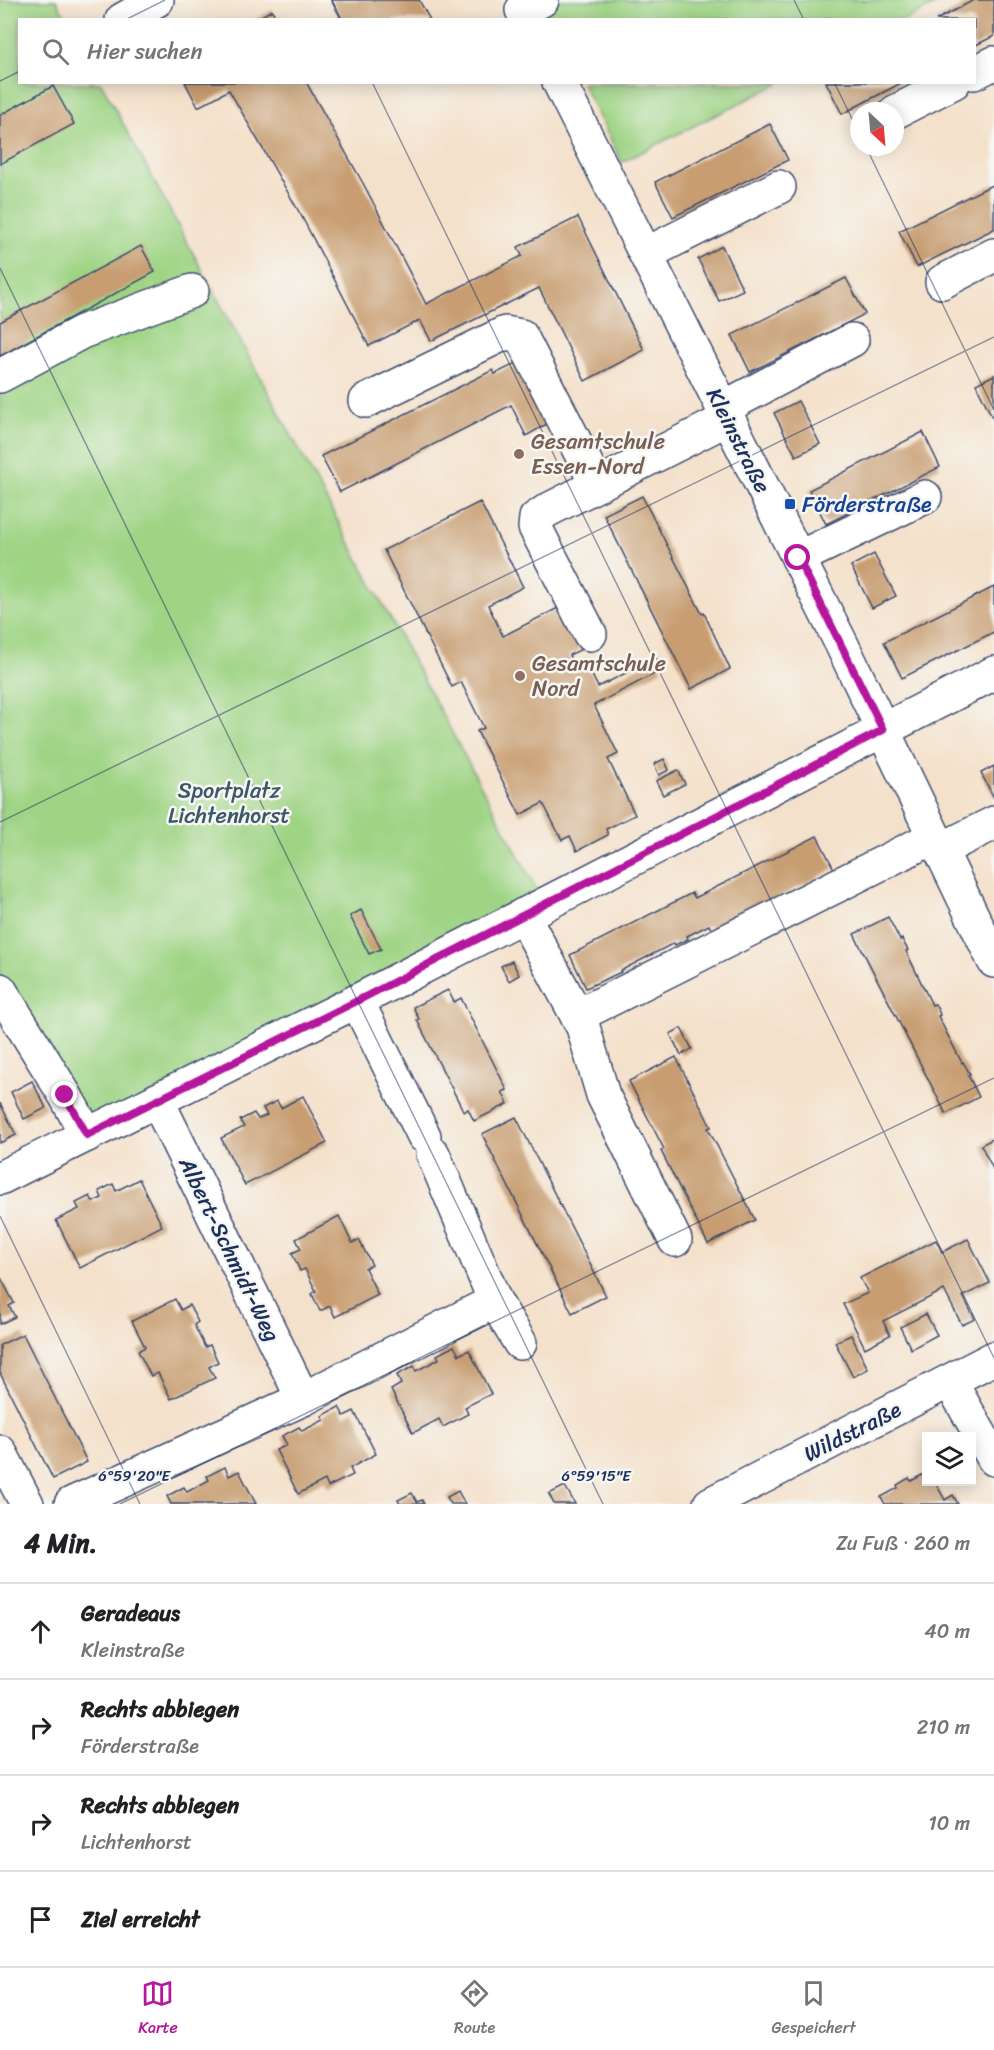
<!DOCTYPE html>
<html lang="de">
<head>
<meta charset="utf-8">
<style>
	body { margin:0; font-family:Sriracha,sans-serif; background:#f2f2f2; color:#202124 }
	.controls { position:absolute; right:18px; bottom:18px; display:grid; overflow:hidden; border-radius:0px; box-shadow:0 3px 15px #0003 }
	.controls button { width:54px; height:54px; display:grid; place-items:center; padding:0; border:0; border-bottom:2px solid #e0e0e0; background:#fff; color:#202124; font:30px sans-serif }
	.compass { position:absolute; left:850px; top:102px; width:54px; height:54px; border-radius:50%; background:#fff; box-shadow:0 3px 15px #0003; rotate:154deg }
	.stop { position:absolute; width:18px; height:18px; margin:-14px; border:4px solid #b5179e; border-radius:50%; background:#fff }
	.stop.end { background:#b5179e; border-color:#fff; box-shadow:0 2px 6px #0008 }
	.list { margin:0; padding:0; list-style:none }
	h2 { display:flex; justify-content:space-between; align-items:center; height:78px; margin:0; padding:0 24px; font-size:26px }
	h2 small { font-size:20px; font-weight:400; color:#757577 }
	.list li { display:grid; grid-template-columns:39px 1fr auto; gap:18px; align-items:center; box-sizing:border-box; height:96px; padding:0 24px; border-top:2px solid #e0e0e0 }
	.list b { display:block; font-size:22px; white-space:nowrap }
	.list p { margin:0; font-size:20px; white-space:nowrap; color:#757577 }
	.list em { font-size:20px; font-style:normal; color:#757577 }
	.icon { flex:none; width:33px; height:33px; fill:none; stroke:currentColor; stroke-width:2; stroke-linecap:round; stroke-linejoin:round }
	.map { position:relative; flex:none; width:994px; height:1504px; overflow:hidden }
	.search { position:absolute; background:#fff; box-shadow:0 3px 15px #0003; left:18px; right:18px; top:18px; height:66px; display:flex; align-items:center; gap:15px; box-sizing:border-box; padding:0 21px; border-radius:0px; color:#757577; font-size:22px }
	.sheet { height:462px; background:#fff }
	nav { display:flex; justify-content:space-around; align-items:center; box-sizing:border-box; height:84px; border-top:2px solid #e0e0e0; background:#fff; font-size:16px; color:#757577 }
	nav a { display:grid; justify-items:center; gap:3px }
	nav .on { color:#b5179e }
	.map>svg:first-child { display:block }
</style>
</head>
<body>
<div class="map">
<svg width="994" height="1504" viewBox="0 0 994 1504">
	<rect width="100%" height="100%" fill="#f6f6f2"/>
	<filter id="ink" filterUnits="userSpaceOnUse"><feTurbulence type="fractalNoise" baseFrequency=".0167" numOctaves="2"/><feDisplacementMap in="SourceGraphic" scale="12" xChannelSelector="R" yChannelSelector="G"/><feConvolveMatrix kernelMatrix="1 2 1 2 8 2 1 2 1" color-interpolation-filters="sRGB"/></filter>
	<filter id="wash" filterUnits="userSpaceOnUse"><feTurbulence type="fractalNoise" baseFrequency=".008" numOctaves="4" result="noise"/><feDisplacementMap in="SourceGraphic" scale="24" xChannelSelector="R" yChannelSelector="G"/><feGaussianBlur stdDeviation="1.35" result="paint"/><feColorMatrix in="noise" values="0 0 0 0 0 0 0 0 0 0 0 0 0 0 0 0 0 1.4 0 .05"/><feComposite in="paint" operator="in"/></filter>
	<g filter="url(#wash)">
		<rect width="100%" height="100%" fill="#f4e1cb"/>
		<g fill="#9fd485" stroke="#5d8272" stroke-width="1.5">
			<polygon points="0,0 56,0 67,19 20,20 20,82 101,83 542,899 89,1125 0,978"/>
			<polygon points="558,0 944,0 905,20 551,20 545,7"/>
			<polygon points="582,83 780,83 622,162"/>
		</g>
		<g id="blocks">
			<g fill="#c79d71">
				<polygon points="331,0 419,0 430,20 342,20"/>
				<polygon points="974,0 994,0 994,36 974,46 974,20 936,20"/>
				<polygon points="272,10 277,20 254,20"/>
				<polygon points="185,82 306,82 364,185 426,304 522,256 518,247 578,217 644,350 585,381 539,288 431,341 420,320 369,346 302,217 229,90 198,107"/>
				<polygon points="826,82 903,82 842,114"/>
				<polygon points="53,86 74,124 0,164 0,115"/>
				<polygon points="770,124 788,160 673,217 655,182"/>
				<polygon points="994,184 994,229 917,267 899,231"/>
				<polygon points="141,246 155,272 0,356 0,322"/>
				<polygon points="722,246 743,290 719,301 698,259"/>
				<polygon points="846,278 865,314 750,372 732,335"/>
				<polygon points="517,363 547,424 526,436 511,405 340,492 321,456 493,370 495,374"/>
				<polygon points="994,375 994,421 976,384"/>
				<polygon points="798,401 820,444 796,456 774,413"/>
				<polygon points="923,432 940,467 826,524 809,490"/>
				<polygon points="642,496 702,614 704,613 730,669 691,689 604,515"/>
				<polygon points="480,502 523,587 488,605 503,636 558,608 580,650 569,655 573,664 584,659 598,687 656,658 662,670 594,705 618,754 608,759 635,815 606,829 608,835 577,851 570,836 562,840 543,803 520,815 477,731 484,728 461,682 452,687 384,550"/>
				<polygon points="874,554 896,596 872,608 851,566"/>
				<polygon points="994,587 994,632 902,678 884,642"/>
				<polygon points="664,759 669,770 659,775 654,764"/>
				<polygon points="994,766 994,798 981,773"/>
				<polygon points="678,770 685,784 663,795 656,781"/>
				<polygon points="817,836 834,869 712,931 709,925 687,936 688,939 675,945 674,943 620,971 621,972 586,988 570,955 692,893 695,898"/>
				<polygon points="361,910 381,949 369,954 350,916"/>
				<polygon points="888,917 900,940 902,939 905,945 908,950 906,951 932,1005 935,1004 938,1009 940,1015 938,1016 962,1063 963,1062 967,1069 970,1074 968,1075 979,1097 946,1114 854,934"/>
				<polygon points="512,961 519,975 509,981 501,966"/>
				<polygon points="448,990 454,1002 461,998 507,1090 502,1092 508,1104 474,1121 468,1109 464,1112 417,1020 419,1019 413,1007"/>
				<polygon points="681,1028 692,1049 681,1055 670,1034"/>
				<polygon points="676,1057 711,1127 708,1128 755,1220 708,1244 661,1151 664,1149 629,1081"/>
				<polygon points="32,1081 46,1108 24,1119 11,1092"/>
				<polygon points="303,1096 327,1143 245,1185 221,1138 244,1127 240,1120 254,1113 258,1119 267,1115 263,1108 277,1101 281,1108"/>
				<polygon points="0,1103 16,1135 0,1143"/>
				<polygon points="516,1117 606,1296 572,1313 482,1134"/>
				<polygon points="994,1138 994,1171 981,1145"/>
				<polygon points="139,1179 162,1226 80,1268 56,1220 79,1209 76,1203 90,1196 93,1202 102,1198 99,1191 113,1184 116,1191"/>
				<polygon points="339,1216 352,1243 359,1240 372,1265 365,1268 378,1295 335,1317 330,1306 320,1311 312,1294 316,1291 305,1269 300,1271 292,1253 301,1249 296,1239"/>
				<polygon points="968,1239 990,1283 963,1296 975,1319 962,1325 944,1290 883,1321 890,1335 865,1348 843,1304 868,1293 860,1278 936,1240 942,1252"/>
				<polygon points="0,1276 14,1303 9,1306 15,1317 0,1324"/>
				<polygon points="175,1299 181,1310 189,1305 198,1322 194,1325 205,1347 210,1345 218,1362 209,1367 215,1378 171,1399 158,1373 151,1376 138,1351 145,1347 132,1321"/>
				<polygon points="926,1314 937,1335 911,1349 900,1327"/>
				<polygon points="23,1334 87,1462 53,1479 0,1373 0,1345"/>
				<polygon points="851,1335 868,1369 853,1377 835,1342"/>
				<polygon points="454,1346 459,1355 469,1350 491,1394 465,1407 468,1414 443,1427 439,1419 413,1433 391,1390 401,1384 397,1375 414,1366 416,1371 439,1359 437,1355"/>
				<polygon points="339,1407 344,1416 354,1411 376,1454 350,1468 353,1475 328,1487 325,1480 298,1494 276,1450 287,1445 282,1436 299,1427 302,1431 324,1420 322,1416"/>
				<polygon points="225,1467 229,1476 239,1471 256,1504 171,1504 167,1496 184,1487 187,1492 209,1480 207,1476"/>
				<polygon points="926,1473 926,1482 935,1482 945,1500 953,1495 958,1504 885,1504 881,1497 898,1488 897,1485 909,1478 911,1481"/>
				<polygon points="565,1486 575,1504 554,1504 549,1494"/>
				<polygon points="458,1491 465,1504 451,1504 447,1497"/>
				<polygon points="412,1493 417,1502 422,1500 424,1504 400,1504 398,1500"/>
			</g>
		</g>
	</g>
	<g filter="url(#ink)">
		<use href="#blocks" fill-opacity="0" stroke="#3c4a6e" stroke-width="1.5"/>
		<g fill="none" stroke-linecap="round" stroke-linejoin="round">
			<defs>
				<g id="minor">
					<polyline points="522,10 542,0"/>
					<polyline points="122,20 157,0"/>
					<polyline points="974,73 994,63"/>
					<polyline points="559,82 842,645 994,961"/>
					<polyline points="895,112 954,82"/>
					<polyline points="646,254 779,187"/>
					<polyline points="942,282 994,255"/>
					<polyline points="0,376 82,332 192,291"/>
					<polyline points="366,401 505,333 521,336 597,485"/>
					<polyline points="723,408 852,340"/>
					<polyline points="798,558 925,497"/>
					<polyline points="590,634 535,527 536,518 548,510 729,418"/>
					<polyline points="940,850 994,823"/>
					<polyline points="523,915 583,1027 603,1095 675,1240"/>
					<polyline points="0,990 65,1095 87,1135"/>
					<polyline points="357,1001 424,1136"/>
					<polyline points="577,1016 934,837"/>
					<polyline points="157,1100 303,1399 495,1301"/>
					<polyline points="433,1154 495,1301 520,1343"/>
					<polyline points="0,1178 357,1001 994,673"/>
					<polyline points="950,1381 994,1459"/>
					<polyline points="0,1452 27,1504"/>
					<polyline points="71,1504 303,1399"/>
					<polyline points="710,1504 994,1358"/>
				</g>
			</defs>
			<use href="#minor" stroke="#3c4a6e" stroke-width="36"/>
			<use href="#minor" stroke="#fff" stroke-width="33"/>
		</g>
	</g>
	<g fill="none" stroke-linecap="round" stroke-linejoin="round" filter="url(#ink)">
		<polyline stroke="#b5179e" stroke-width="8" points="65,1095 87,1135 357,1001 883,730 798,558"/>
	</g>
	<path fill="none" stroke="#1b2f5e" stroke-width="1.5" stroke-opacity="0.45" d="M 332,0 L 341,20M 794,0 L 804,20M 125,20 L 165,0M 0,81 L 20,71M 372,82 L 994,1358M 834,82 L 859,133M 866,147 L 994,410M 0,268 L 603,1504M 0,822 L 994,337M 0,1216 L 140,1504M 120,1504 L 994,1078"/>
	<g fill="#8d6e63" stroke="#f6f6f2" stroke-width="2">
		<circle cx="519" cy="454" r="6"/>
		<circle cx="520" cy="676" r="6"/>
	</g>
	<rect fill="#1a4fb4" stroke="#f6f6f2" stroke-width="2" x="784" y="498" width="12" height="12" rx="3"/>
	<g text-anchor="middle" stroke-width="5" stroke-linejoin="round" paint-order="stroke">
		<g font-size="22" fill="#1b2f5e" stroke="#f6f6f2">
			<text transform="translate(739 440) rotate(63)" y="8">Kleinstraße</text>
			<text transform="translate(230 1249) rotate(64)" y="8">Albert-Schmidt-Weg</text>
			<text transform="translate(852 1431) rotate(-27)" y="8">Wildstraße</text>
		</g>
		<g font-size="22" fill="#785e54" stroke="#f6f6f2" text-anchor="start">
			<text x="531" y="449">Gesamtschule<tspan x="531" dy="25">Essen-Nord</tspan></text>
			<text x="532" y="671">Gesamtschule<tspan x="532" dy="25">Nord</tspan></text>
		</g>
		<g font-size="22" fill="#164399" stroke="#f6f6f2" text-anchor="start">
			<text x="802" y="512">Förderstraße</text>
		</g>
		<g font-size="22" fill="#3c5868" stroke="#f6f6f2">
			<text x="229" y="798">Sportplatz<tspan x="229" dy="25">Lichtenhorst</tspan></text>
		</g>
	</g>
	<g font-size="15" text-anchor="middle" fill="#1b2f5e" stroke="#f6f6f2" stroke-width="5" stroke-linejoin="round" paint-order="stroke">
		<text x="134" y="1481">6°59'20"E</text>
		<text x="596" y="1481">6°59'15"E</text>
	</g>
</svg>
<div class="controls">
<button><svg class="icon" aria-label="layers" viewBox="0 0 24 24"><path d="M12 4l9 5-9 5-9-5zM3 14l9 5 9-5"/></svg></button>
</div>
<svg class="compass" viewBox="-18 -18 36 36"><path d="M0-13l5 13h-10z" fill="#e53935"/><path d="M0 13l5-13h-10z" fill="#757577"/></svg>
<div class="stop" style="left:798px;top:558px"></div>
<div class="stop end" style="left:65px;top:1095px"></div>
<div class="search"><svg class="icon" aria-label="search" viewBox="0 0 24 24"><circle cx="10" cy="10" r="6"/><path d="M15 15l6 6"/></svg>Hier suchen</div>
</div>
<section class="sheet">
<h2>4 Min.<small>Zu Fuß · 260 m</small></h2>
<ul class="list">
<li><svg class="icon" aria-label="ahead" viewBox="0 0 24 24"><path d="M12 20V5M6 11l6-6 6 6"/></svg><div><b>Geradeaus</b><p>Kleinstraße</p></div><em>40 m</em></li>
<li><svg class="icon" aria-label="right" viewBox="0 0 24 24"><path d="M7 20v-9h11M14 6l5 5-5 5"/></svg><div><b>Rechts abbiegen</b><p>Förderstraße</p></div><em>210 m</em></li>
<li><svg class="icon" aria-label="right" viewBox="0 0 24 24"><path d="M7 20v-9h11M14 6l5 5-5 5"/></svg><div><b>Rechts abbiegen</b><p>Lichtenhorst</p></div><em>10 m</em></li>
<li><svg class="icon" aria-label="arrive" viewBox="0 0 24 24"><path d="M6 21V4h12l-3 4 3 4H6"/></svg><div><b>Ziel erreicht</b></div></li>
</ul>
</section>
<nav>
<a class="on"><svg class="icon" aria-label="map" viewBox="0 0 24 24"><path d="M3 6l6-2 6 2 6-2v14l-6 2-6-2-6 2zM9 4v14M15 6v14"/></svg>Karte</a>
<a><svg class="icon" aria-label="directions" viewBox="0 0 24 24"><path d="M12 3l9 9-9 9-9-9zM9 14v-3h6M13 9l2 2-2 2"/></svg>Route</a>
<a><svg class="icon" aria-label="saved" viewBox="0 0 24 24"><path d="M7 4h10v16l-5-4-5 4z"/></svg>Gespeichert</a>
</nav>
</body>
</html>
